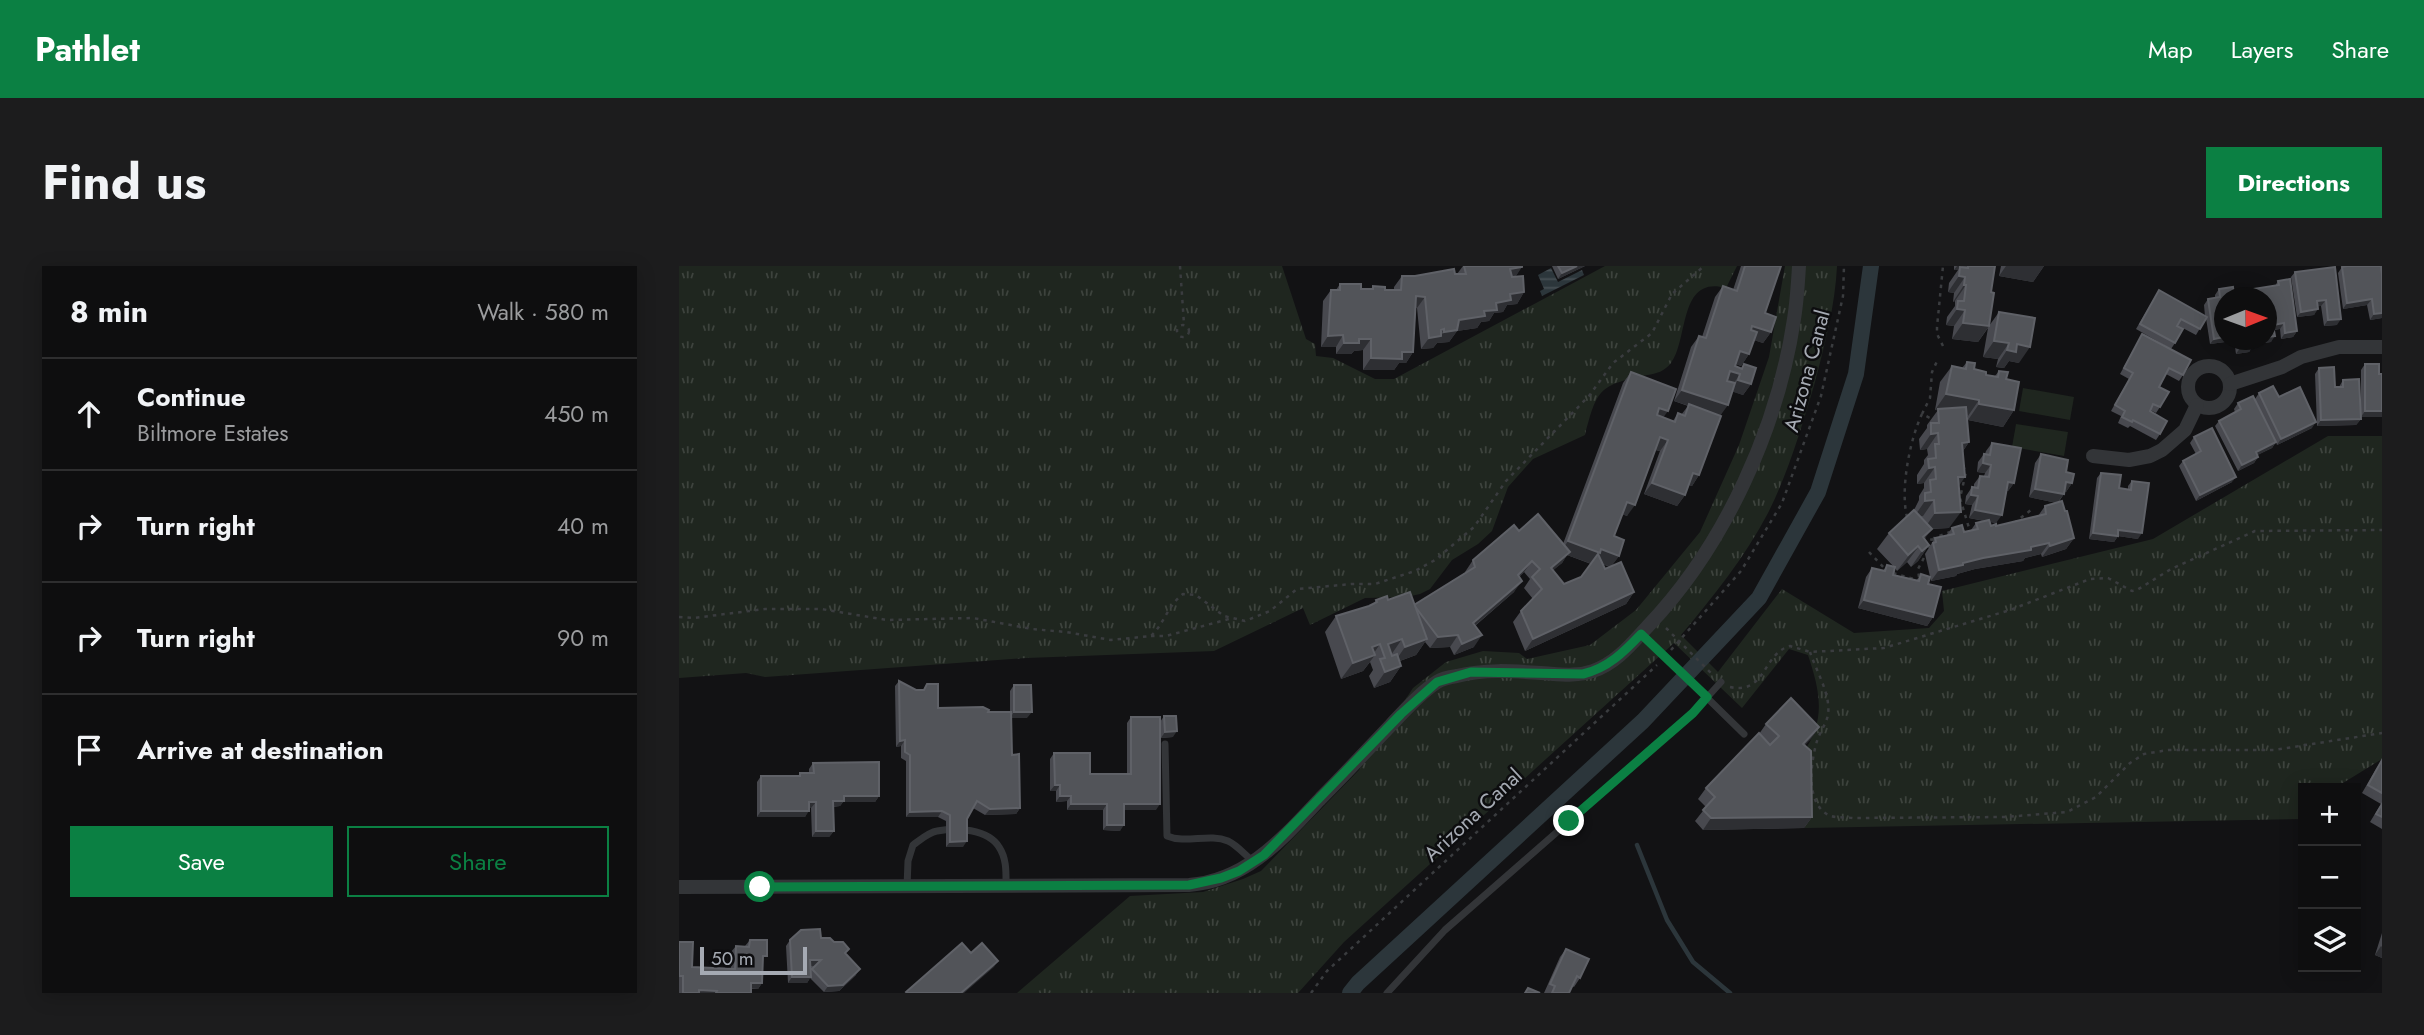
<!DOCTYPE html>
<html lang="en">
<head>
<meta charset="utf-8">
<style>
	body { margin:0; font-family:Jost,sans-serif; background:#1c1c1d; color:#f1f3f6 }
	.controls { position:absolute; right:21px; bottom:21px; display:grid; overflow:hidden; border-radius:0px; box-shadow:0 4px 18px #0003 }
	.controls button { width:63px; height:63px; display:grid; place-items:center; padding:0; border:0; border-bottom:2px solid #2e2e2f; background:#0e0e0f; color:#f1f3f6; font:35px sans-serif }
	.compass { position:absolute; left:1535px; top:21px; width:63px; height:63px; border-radius:50%; background:#0e0e0f; box-shadow:0 4px 18px #0003; rotate:89deg }
	.scale { position:absolute; left:21px; bottom:18px; width:107px; box-sizing:border-box; padding-left:7px; border:4px solid #a5aab3; border-top:0; font-size:19px; line-height:24px; white-space:nowrap; color:#a5aab3; -webkit-text-stroke:5px #0d0d0f; paint-order:stroke }
	.stop { position:absolute; width:21px; height:21px; margin:-16px; border:5px solid #0b8043; border-radius:50%; background:#fff }
	.stop.end { background:#0b8043; border-color:#fff; box-shadow:0 2px 7px #0008 }
	.list { margin:0; padding:0; list-style:none }
	h2 { display:flex; justify-content:space-between; align-items:center; height:91px; margin:0; padding:0 28px; font-size:30px }
	h2 small { font-size:23px; font-weight:400; color:#9b9c9e }
	.list li { display:grid; grid-template-columns:46px 1fr auto; gap:21px; align-items:center; box-sizing:border-box; height:112px; padding:0 28px; border-top:2px solid #2e2e2f }
	.list b { display:block; font-size:26px; white-space:nowrap }
	.list p { margin:0; font-size:23px; white-space:nowrap; color:#9b9c9e }
	.list em { font-size:23px; font-style:normal; color:#9b9c9e }
	.actions { display:flex; gap:14px; padding:21px 28px }
	.actions a { flex:1; padding:16px 0; border:2px solid #0b8043; border-radius:0px; text-align:center; font-size:24px; color:#0b8043 }
	.actions .main { background:#0b8043; color:#fff }
	.icon { flex:none; width:38px; height:38px; fill:none; stroke:currentColor; stroke-width:2; stroke-linecap:round; stroke-linejoin:round }
	.map { position:relative; flex:none; width:1703px; height:727px; overflow:hidden; border-radius:0px }
	header { display:flex; align-items:center; gap:42px; box-sizing:border-box; height:98px; padding:0 35px; background:#0b8043; color:#fff }
	header strong { font-size:33px }
	nav { display:flex; gap:38px; margin-inline-start:auto; font-size:24px }
	.intro { display:flex; align-items:center; justify-content:space-between; box-sizing:border-box; height:168px; padding:0 42px }
	h1 { margin:0; font-size:49px }
	.button { padding:18px 32px; border-radius:0px; background:#0b8043; color:#fff; font-size:24px; font-weight:700 }
	main { display:flex; gap:42px; padding:0 42px }
	aside { flex:1; background:#0e0e0f; border-radius:0px; box-shadow:0 4px 18px #0003 }
	.map>svg:first-child { display:block }
</style>
</head>
<body>
<header>
<strong>Pathlet</strong>
<nav><a>Map</a><a>Layers</a><a>Share</a></nav>
</header>
<div class="intro"><h1>Find us</h1><a class="button">Directions</a></div>
<main>
<aside>
<h2>8 min<small>Walk · 580 m</small></h2>
<ul class="list">
<li><svg class="icon" aria-label="ahead" viewBox="0 0 24 24"><path d="M12 20V5M6 11l6-6 6 6"/></svg><div><b>Continue</b><p>Biltmore Estates</p></div><em>450 m</em></li>
<li><svg class="icon" aria-label="right" viewBox="0 0 24 24"><path d="M7 20v-9h11M14 6l5 5-5 5"/></svg><div><b>Turn right</b></div><em>40 m</em></li>
<li><svg class="icon" aria-label="right" viewBox="0 0 24 24"><path d="M7 20v-9h11M14 6l5 5-5 5"/></svg><div><b>Turn right</b></div><em>90 m</em></li>
<li><svg class="icon" aria-label="arrive" viewBox="0 0 24 24"><path d="M6 21V4h12l-3 4 3 4H6"/></svg><div><b>Arrive at destination</b></div></li>
</ul>
<div class="actions"><a class="main">Save</a><a>Share</a></div>
</aside>
<div class="map">
<svg width="1703" height="727" viewBox="0 0 1703 727">
	<defs>
		<pattern id="grass-tufts" width="24" height="20" patternUnits="userSpaceOnUse" patternTransform="scale(1.75)"><rect width="24" height="20" fill="#1f261f"/><path d="M3 7l-1-3M5 7V3M7 7l1-3M15 17l-1-3M17 17v-4M19 17l1-3" fill="none" stroke="#3d433d"/></pattern>
		<pattern id="water-rules" width="6" height="5" patternUnits="userSpaceOnUse" patternTransform="scale(1.75)"><rect width="6" height="5" fill="#2c363b"/><path d="M0 2.5h6" fill="none" stroke="#485055"/></pattern>
	</defs>
	<rect width="100%" height="100%" fill="#121214"/>
	<g fill="url(#grass-tufts)">
		<path d="M 0,0 L 603,0 L 627,73 L 636,78 L 637,90 L 654,92 L 696,113 L 715,113 L 926,0 L 1058,0 L 1047,22 C 999,9 1010,73 992,97 C 986,105 977,108 968,109 C 920,119 918,123 906,169 L 854,193 L 829,221 L 813,265 L 799,278 L 773,294 L 751,323 L 741,328 L 727,331 L 686,332 L 631,359 L 624,342 L 535,385 L 347,392 L 86,411 L 67,407 L 0,412 Z"/>
		<path d="M 1106,0 L 1158,0 C 1156,40 1146,77 1136,116 C 1123,160 1110,205 1089,247 C 1066,291 1034,331 1002,369 L 1039,406 L 1103,323 L 1175,367 L 1250,362 L 1265,345 L 1263,325 L 1474,273 L 1649,170 L 1703,170 L 1703,493 L 1664,517 L 1661,522 L 1624,522 L 1624,553 L 1126,562 L 1126,497 L 1123,488 C 1148,455 1141,425 1129,389 L 1110,383 L 1063,442 L 995,377 L 665,676 L 619,727 L 338,727 L 451,630 L 524,626 L 564,613 L 582,605 L 680,504 L 734,422 L 767,396 L 804,385 L 840,387 L 848,393 L 911,379 L 957,344 L 1021,266 L 1060,179 L 1090,91 Z"/>
	</g>
	<g fill="#1f261f">
		<polygon points="1344,122 1395,131 1391,154 1340,145"/>
		<polygon points="1337,158 1389,166 1385,190 1333,181"/>
	</g>
	<polygon fill="url(#water-rules)" points="872,2 879,16 903,4 905,9 863,30 861,25 865,23 859,9"/>
	<g fill="none" stroke-linecap="round" stroke-linejoin="round">
		<polyline stroke="#2c363b" stroke-width="4.5" points="958,579 988,654 1014,696 1051,727"/>
		<polyline stroke="#2c363b" stroke-width="16" points="671,727 679,717 964,455 1080,332 1139,226 1177,108 1192,0"/>
		<g stroke="#3a3c3f" stroke-width="2.5" stroke-dasharray="3.5 5" stroke-linecap="butt">
			<polyline points="501,0 505,58"/>
			<circle cx="504" cy="65" r="6"/>
			<polyline points="1264,80 1258,68 1258,61 1264,0"/>
			<polyline points="1243,148 1251,132 1253,106 1259,93"/>
			<polyline points="1284,200 1287,206 1281,232 1290,262"/>
			<path d="M 1228,251 C 1221,223 1231,173 1243,148 L 1255,154"/>
			<polyline points="1335,257 1352,244"/>
			<polyline points="1243,271 1254,274"/>
			<polyline points="1250,282 1255,272 1271,266"/>
			<polyline points="1190,286 1208,305"/>
			<polyline points="1214,307 1238,314"/>
			<polyline points="1240,311 1239,303 1247,288"/>
			<path d="M 0,351 L 15,352 L 86,343 L 142,343 L 208,354 L 294,352 L 353,363 L 387,366 L 432,374 L 472,370 C 485,358 489,339 504,328 L 517,329 L 545,350 L 566,355 L 591,345 L 618,323 L 673,318 L 696,318 L 736,305 L 756,294 L 795,261 L 827,215 L 910,130 L 934,97 L 973,67 L 993,28 L 1025,0"/>
			<polyline points="987,362 1034,409"/>
			<polyline points="472,370 487,370 550,353"/>
			<polyline points="992,384 1062,305 1103,237 1142,130 1164,30 1165,0"/>
			<path d="M 1131,386 C 1137,405 1152,428 1149,449 C 1147,458 1141,466 1138,475 C 1132,495 1125,540 1152,550 C 1158,552 1167,551 1174,552 L 1326,551 L 1388,546 L 1417,531 L 1451,497 L 1465,488 L 1489,484 L 1595,484 L 1703,467"/>
			<path d="M 1051,421 C 1087,429 1084,387 1111,380 L 1131,386 L 1205,382 L 1331,344 L 1411,313 L 1429,312 L 1453,325 L 1458,324 L 1492,303 L 1576,265 L 1703,264"/>
			<polyline points="632,727 648,705 978,399"/>
		</g>
		<g stroke="#333538" stroke-width="7">
			<polyline points="963,368 1065,468"/>
			<path d="M 486,478 L 488,570 C 507,578 530,567 549,575 C 558,579 567,590 575,596"/>
			<path d="M 228,621 L 229,595 L 234,579 C 241,574 250,566 258,565 C 277,561 309,563 320,581 C 328,593 327,607 327,620"/>
			<polyline points="708,727 766,664 1014,447 1042,416"/>
		</g>
		<g stroke="#333538" stroke-width="14">
			<circle cx="1530" cy="121" r="21"/>
			<polyline points="1551,118 1603,101 1622,91 1660,81 1703,81"/>
			<polyline points="1414,190 1450,194 1471,190 1483,184 1506,164 1518,139"/>
			<path d="M 0,621 L 510,619 C 568,615 605,571 642,532 C 666,508 689,483 712,459 C 726,444 741,427 758,416 C 764,412 771,411 778,410 C 805,403 834,405 862,407 C 880,408 897,411 914,405 C 938,397 954,376 970,359 C 1046,279 1099,161 1115,53 C 1118,35 1119,17 1120,0"/>
		</g>
	</g>
	<g fill="#48494f" fill-rule="evenodd">
		<polygon points="784,0 843,0 836,11 845,26 838,38 828,39 824,46 815,47 810,55 802,56 798,62 778,65 770,76 758,77 754,82 742,83 738,42 737,42 734,86 727,97 720,97 715,104 684,104 684,84 675,85 672,88 657,88 657,81 642,81 644,35 652,24 657,24 661,18 682,23 692,23 694,20 706,24 715,24 715,21 723,10 778,8"/>
		<polygon points="873,0 906,0 879,13"/>
		<path d="M 1062,0 L 1102,0 L 1086,47 L 1092,66 L 1084,77 L 1075,74 L 1070,88 L 1062,100 L 1057,98 L 1056,100 L 1062,102 L 1065,98 L 1072,118 L 1064,129 L 1053,125 L 1041,150 L 1020,209 L 1013,220 L 1010,219 L 1006,229 L 998,240 L 965,228 L 981,185 L 976,184 L 948,250 L 943,248 L 935,270 L 940,290 L 932,300 L 955,326 L 947,338 L 846,385 L 834,356 L 842,345 L 854,333 L 845,322 L 851,313 L 845,306 L 840,311 L 835,326 L 796,360 L 795,381 L 775,389 L 771,381 L 751,382 L 746,376 L 737,389 L 721,395 L 722,400 L 711,416 L 695,422 L 690,410 L 694,404 L 691,396 L 684,405 L 662,413 L 646,366 L 657,350 L 690,340 L 695,338 L 697,334 L 709,334 L 736,339 L 786,307 L 786,306 L 794,294 L 840,265 L 884,278 L 944,117 L 952,106 L 984,152 L 994,155 L 999,147 L 1002,149 L 1009,140 L 995,135 L 1012,81 L 1020,70 L 1023,71 L 1036,31 L 1044,20 L 1054,24 ZM 888,289 L 912,298 L 902,311 L 885,318 L 874,304 L 883,297 ZM 923,298 L 931,301 L 926,303 Z"/>
		<polygon points="1275,0 1316,0 1312,26 1310,60 1320,46 1340,97 1330,95 1325,102 1317,101 1319,93 1304,91 1309,62 1299,76 1273,73 1275,60 1267,59 1268,51 1276,40 1276,35 1274,36 1275,27 1269,26 1270,17 1279,4 1275,4"/>
		<polygon points="1322,0 1365,0 1354,16 1320,10"/>
		<polygon points="1656,1 1658,59 1645,60 1642,40 1639,40 1635,49 1618,51 1612,11 1616,6"/>
		<polygon points="1663,1 1703,9 1703,52 1691,54 1688,39 1664,43 1659,7"/>
		<polygon points="1599,15 1618,65 1614,71 1602,73 1601,63 1595,64 1592,76 1577,78 1577,74 1587,74 1587,32 1570,32 1570,29 1574,23 1596,20"/>
		<polygon points="1540,23 1545,32 1546,76 1531,78 1527,52 1517,69 1498,59 1496,77 1492,83 1457,63 1480,24 1526,50 1525,39 1529,33 1536,32 1536,29"/>
		<polygon points="1463,68 1504,109 1500,115 1487,108 1480,121 1481,141 1477,147 1471,144 1471,145 1481,168 1477,174 1451,160 1449,162 1439,157 1442,150 1432,145 1450,113 1441,108"/>
		<polygon points="1555,74 1573,74 1574,80 1570,86 1557,88"/>
		<polygon points="1288,96 1295,103 1307,109 1316,110 1320,105 1327,113 1335,144 1324,161 1289,154 1289,150 1288,150 1290,176 1284,185 1280,219 1270,262 1252,263 1245,273 1250,279 1239,295 1232,301 1228,296 1218,305 1216,302 1214,309 1237,315 1242,308 1249,318 1254,351 1248,360 1179,342 1187,311 1193,302 1204,305 1208,299 1215,301 1198,283 1210,267 1235,244 1240,234 1240,230 1245,222 1245,217 1238,218 1238,209 1245,198 1245,194 1249,189 1248,183 1241,184 1240,173 1248,162 1248,159 1259,144 1256,144 1261,116 1273,100 1283,102"/>
		<polygon points="1686,98 1700,108 1703,151 1682,151 1682,104"/>
		<polygon points="1640,102 1656,121 1660,121 1664,114 1682,153 1677,159 1638,160 1636,108"/>
		<polygon points="1580,127 1600,131 1633,162 1598,179 1597,176 1593,182 1578,189 1579,191 1575,197 1559,205 1536,160 1540,155 1556,146 1555,143 1559,137 1576,133"/>
		<polygon points="1515,171 1553,216 1517,235 1500,200 1504,195 1517,188 1511,177"/>
		<polygon points="1313,177 1335,217 1329,225 1327,225 1317,257 1311,256 1312,260 1317,260 1359,250 1366,240 1378,237 1350,231 1356,197 1362,188 1387,206 1393,217 1387,226 1385,225 1385,228 1379,237 1386,245 1395,272 1387,283 1363,291 1362,288 1346,292 1344,295 1296,303 1278,308 1277,310 1252,315 1246,288 1256,272 1267,270 1273,262 1285,266 1292,264 1297,257 1305,255 1290,252 1293,239 1286,238 1287,230 1293,221 1295,221 1295,218 1301,210 1305,210 1306,207 1298,206 1299,196 1305,188 1306,188 1307,185"/>
		<polygon points="1422,207 1440,222 1449,224 1449,220 1453,215 1459,273 1439,270 1435,276 1410,273 1418,212"/>
		<polygon points="220,415 237,424 244,424 248,418 259,442 309,446 331,446 331,425 335,419 348,452 333,452 333,489 341,542 337,548 306,549 294,542 288,553 284,581 267,581 267,555 259,551 227,551 227,495 222,492 222,480 217,481 216,420"/>
		<polygon points="485,450 494,471 482,472 481,456"/>
		<polygon points="452,451 477,544 445,544 441,565 424,564 424,544 388,544 388,535 377,536 377,525 371,525 371,493 375,487 411,508 448,508 448,457"/>
		<polygon points="1087,458 1140,461 1126,479 1133,551 1125,562 1024,564 1016,555 1027,541 1019,533 1027,522 1080,468"/>
		<polygon points="1703,494 1703,563 1691,556 1702,538 1683,527 1697,503"/>
		<polygon points="134,497 200,530 196,536 164,536 161,540 154,541 155,565 150,571 133,571 132,542 130,542 126,551 78,551 78,516 82,510 119,510 121,507 130,507 130,503"/>
		<polygon points="1703,667 1703,692 1696,689"/>
		<polygon points="142,672 167,688 177,709 160,725 145,726 131,712 128,717 109,717 107,680 111,674"/>
		<polygon points="71,674 84,696 83,717 79,723 72,723 72,727 0,727 0,676 13,701 52,703 52,686 57,680 66,680"/>
		<polygon points="887,683 901,712 895,721 893,720 890,727 865,727 881,691"/>
	</g>
	<g fill="#2e2f33">
		<polygon points="898,0 906,0 879,13 883,7"/>
		<polygon points="1278,0 1283,0 1279,4 1275,4"/>
		<polygon points="1327,0 1365,0 1354,16 1320,10"/>
		<polygon points="843,1 835,13 824,14 831,3"/>
		<polygon points="1280,10 1286,11 1275,27 1269,26"/>
		<polygon points="1285,19 1287,19 1276,35 1274,36"/>
		<polygon points="845,26 838,38 828,39 824,46 815,47 810,55 802,56 798,62 778,65 770,76 758,77 754,82 742,83 750,72 762,64 765,63 760,71 765,66 780,54 805,45 831,28"/>
		<polygon points="737,30 746,31 738,42 729,41"/>
		<polygon points="1693,33 1688,39 1664,43 1668,37"/>
		<polygon points="1647,34 1642,40 1634,41 1638,35"/>
		<polygon points="1278,43 1286,44 1275,60 1267,59"/>
		<polygon points="1639,43 1635,49 1618,51 1622,46"/>
		<polygon points="1703,47 1703,52 1691,54 1695,48"/>
		<polygon points="1662,53 1658,59 1645,60 1649,54"/>
		<polygon points="1284,57 1310,60 1299,76 1273,73"/>
		<polygon points="1605,57 1601,63 1590,64 1594,59"/>
		<polygon points="1073,60 1092,66 1084,77 1065,71"/>
		<polygon points="1618,65 1614,71 1602,73 1606,67"/>
		<polygon points="664,69 657,81 642,81 649,70"/>
		<polygon points="1596,70 1592,76 1577,78 1581,74 1587,74 1587,71"/>
		<polygon points="1545,71 1545,74 1548,74 1546,76 1531,78 1535,73"/>
		<polygon points="680,73 692,73 684,84 675,85 672,88 657,88 665,77"/>
		<polygon points="1315,75 1330,77 1319,93 1304,91"/>
		<polygon points="1338,78 1351,81 1340,97 1330,95 1325,102 1317,101 1328,84"/>
		<polygon points="1574,80 1570,86 1557,88 1561,82"/>
		<polygon points="1061,85 1070,88 1062,100 1053,97"/>
		<polygon points="723,86 734,86 727,97 720,97 715,104 684,104 692,92"/>
		<polygon points="1051,105 1061,108 1053,120 1043,116"/>
		<polygon points="1059,114 1072,118 1064,129 1051,125"/>
		<polygon points="1003,124 1049,139 1041,150 995,135"/>
		<polygon points="1267,128 1300,134 1289,150 1256,144"/>
		<polygon points="1300,138 1335,144 1324,161 1289,154"/>
		<polygon points="980,142 989,145 981,156 972,153"/>
		<polygon points="1686,145 1703,145 1703,151 1682,151"/>
		<polygon points="1682,153 1677,159 1638,160 1642,154"/>
		<polygon points="1637,156 1633,162 1598,179 1602,173"/>
		<polygon points="1259,167 1248,183 1241,184 1252,168"/>
		<polygon points="981,171 989,174 981,185 973,183"/>
		<polygon points="1290,176 1279,192 1283,177"/>
		<polygon points="1597,176 1593,182 1573,192 1577,186"/>
		<polygon points="1579,191 1575,197 1559,205 1563,199"/>
		<polygon points="1304,197 1312,199 1306,207 1298,206"/>
		<polygon points="1256,201 1245,217 1238,218 1250,202"/>
		<polygon points="1014,207 1020,209 1013,220 1006,218"/>
		<polygon points="1279,211 1286,211 1275,227"/>
		<polygon points="1557,211 1553,216 1517,235 1521,229"/>
		<polygon points="1329,216 1335,217 1329,225 1323,224"/>
		<polygon points="1387,216 1393,217 1387,226 1381,224"/>
		<polygon points="973,217 1006,229 998,240 965,228"/>
		<polygon points="1356,223 1385,228 1378,237 1350,231"/>
		<polygon points="1292,229 1299,230 1293,239 1286,238"/>
		<polygon points="1255,234 1244,250 1235,251 1246,235"/>
		<polygon points="948,236 956,239 948,250 940,247"/>
		<polygon points="1296,244 1323,249 1317,257 1290,252"/>
		<polygon points="1282,246 1270,262 1245,263 1256,247"/>
		<polygon points="1253,263 1228,296 1218,305 1244,271"/>
		<polygon points="1439,264 1463,267 1459,273 1439,270 1435,276 1410,273 1414,267"/>
		<polygon points="1395,272 1387,283 1363,291 1371,280"/>
		<polygon points="889,275 922,283 940,290 932,301 915,295 913,298 888,289 883,297 864,313"/>
		<polygon points="1370,277 1362,288 1346,292 1344,295 1296,303 1278,308 1277,310 1252,315 1260,304 1284,297"/>
		<polygon points="1250,279 1239,295 1232,301 1243,285"/>
		<polygon points="853,295 845,306 831,321 839,309"/>
		<polygon points="843,315 835,326 786,368 794,357"/>
		<polygon points="955,326 947,338 846,385 854,373"/>
		<polygon points="1185,334 1254,351 1248,360 1179,342"/>
		<polygon points="779,369 771,381 751,382 759,371"/>
		<polygon points="803,369 795,381 775,389 783,378"/>
		<polygon points="723,373 712,389 709,378"/>
		<polygon points="748,373 737,389 715,397 726,381"/>
		<polygon points="701,378 693,390 696,389 684,405 662,413 674,397 693,381"/>
		<polygon points="722,400 711,416 695,422 706,406"/>
		<polygon points="335,446 353,446 348,452 331,452"/>
		<polygon points="1140,461 1132,473 1116,489 1124,478"/>
		<polygon points="498,465 494,471 482,472 486,466"/>
		<polygon points="226,474 222,480 217,481 221,475"/>
		<polygon points="376,519 381,519 377,525 371,525"/>
		<polygon points="165,530 200,530 196,536 164,536 161,540 150,541 154,535"/>
		<polygon points="381,530 392,530 388,535 377,536"/>
		<polygon points="130,536 137,536 132,542 126,542"/>
		<polygon points="392,538 428,538 424,544 388,544"/>
		<polygon points="445,538 481,538 477,544 441,544"/>
		<polygon points="341,542 337,548 306,549 311,543"/>
		<polygon points="82,545 130,545 126,551 78,551"/>
		<polygon points="263,545 259,551 227,551 231,546"/>
		<polygon points="1133,551 1125,562 1024,564 1032,552"/>
		<polygon points="428,559 445,559 441,565 424,564"/>
		<polygon points="137,565 155,565 150,571 133,571"/>
		<polygon points="288,575 284,581 267,581 271,576"/>
		<polygon points="1702,680 1703,681 1703,692 1696,689"/>
		<polygon points="131,694 142,694 138,700 127,700"/>
		<polygon points="319,695 315,701 285,727 282,727"/>
		<polygon points="181,703 177,709 160,725 145,726 149,720"/>
		<polygon points="113,711 132,711 128,717 109,717"/>
		<polygon points="72,717 83,717 79,723 68,722"/>
		<polygon points="20,724 38,725 36,727 18,727"/>
	</g>
	<g fill="#525459" stroke="#5f6167" stroke-width="2">
		<polygon points="785,0 843,0 843,1 831,3 833,11 844,10 845,26 831,28 832,34 817,37 818,44 805,45 806,50 780,54 778,64 765,66 765,63 762,64 762,70 750,72 746,31 737,30 734,86 723,86 723,93 692,92 692,73 680,73 680,77 665,77 664,69 649,70 652,24 661,24 661,18 682,18 682,23 694,23 694,20 706,21 706,24 722,24 723,10 736,10 775,3 776,8 787,8"/>
		<polygon points="879,0 898,0 883,7"/>
		<polygon points="1066,0 1102,0 1086,47 1097,51 1092,66 1073,60 1072,64 1078,66 1070,88 1061,85 1056,100 1063,103 1065,98 1077,102 1072,118 1059,114 1061,108 1051,105 1048,115 1056,117 1049,139 1003,124 1020,70 1027,72 1044,20 1058,25"/>
		<polygon points="1289,0 1316,0 1312,26 1315,27 1310,60 1284,57 1286,44 1278,43 1279,35 1285,35 1287,19 1285,19 1286,11 1280,10 1281,1 1289,2"/>
		<polygon points="1668,0 1702,0 1703,9 1703,47 1695,48 1693,33 1668,37 1663,1"/>
		<polygon points="1656,1 1662,53 1649,54 1647,34 1638,35 1639,43 1622,46 1616,6"/>
		<polygon points="1611,13 1618,65 1606,67 1605,57 1594,59 1596,70 1587,71 1587,32 1575,32 1574,23 1600,19 1599,15"/>
		<polygon points="1554,21 1555,29 1567,27 1567,32 1545,32 1545,71 1535,73 1529,33 1541,31 1540,23"/>
		<polygon points="1480,24 1528,51 1521,63 1502,53 1498,60 1504,63 1496,77 1461,58"/>
		<polygon points="1320,46 1356,52 1351,81 1338,78 1337,86 1328,84 1330,77 1315,75"/>
		<polygon points="1463,68 1512,94 1504,109 1490,102 1480,121 1490,126 1481,141 1474,138 1471,145 1488,155 1481,168 1454,154 1453,156 1443,151 1446,145 1436,139 1454,107 1445,102"/>
		<polygon points="1560,74 1573,74 1574,80 1561,82"/>
		<polygon points="1288,96 1296,97 1295,103 1307,106 1307,109 1319,111 1320,105 1329,106 1327,113 1340,116 1335,144 1300,138 1300,134 1267,128 1273,100 1287,103"/>
		<polygon points="1686,98 1700,98 1700,108 1703,108 1703,145 1686,145"/>
		<polygon points="1655,101 1656,121 1664,121 1664,114 1680,113 1682,153 1642,154 1640,102"/>
		<polygon points="952,106 997,123 989,145 980,142 978,149 996,156 999,147 1006,150 1010,138 1042,150 1020,209 1014,207 1006,229 973,217 989,174 981,171 956,239 948,236 935,270 945,274 940,290 922,283 921,287 889,275"/>
		<polygon points="1594,120 1600,131 1621,121 1637,156 1602,173 1580,127"/>
		<polygon points="1574,130 1597,176 1577,186 1579,191 1563,199 1540,155 1562,143 1559,137"/>
		<polygon points="1287,141 1290,176 1283,177 1286,211 1279,211 1282,246 1256,247 1255,234 1246,235 1246,227 1252,226 1251,214 1257,213 1256,201 1250,202 1249,193 1257,192 1256,178 1260,178 1259,167 1252,168 1252,157 1260,157 1259,143"/>
		<polygon points="1533,162 1557,211 1521,229 1504,195 1522,185 1515,171"/>
		<polygon points="1313,177 1342,182 1335,217 1329,216 1323,249 1296,244 1299,230 1292,229 1293,221 1299,222 1301,210 1310,211 1312,199 1304,197 1305,188 1311,189"/>
		<polygon points="1362,188 1389,194 1387,206 1395,208 1393,217 1387,216 1385,228 1356,223"/>
		<polygon points="1422,207 1442,209 1440,222 1452,224 1453,215 1470,217 1463,267 1439,264 1439,270 1414,267"/>
		<polygon points="1383,235 1386,245 1388,245 1395,272 1371,280 1370,277 1352,281 1352,284 1304,292 1284,297 1284,299 1260,304 1254,277 1257,276 1256,272 1275,268 1273,262 1283,259 1285,266 1299,263 1297,257 1310,254 1312,260 1317,258 1317,260 1367,248 1366,240"/>
		<polygon points="1235,244 1253,263 1244,271 1250,279 1243,285 1239,280 1229,289 1210,267"/>
		<polygon points="859,248 891,286 872,302 885,318 902,311 919,288 926,303 942,296 955,326 854,373 842,345 863,323 853,311 861,303 853,295 839,309 843,315 794,357 803,369 783,378 779,369 759,371 735,339 796,301 794,294 835,259 840,265"/>
		<polygon points="1208,299 1216,301 1214,309 1240,315 1242,308 1251,311 1249,318 1262,321 1254,351 1185,334 1193,302 1206,305"/>
		<polygon points="731,326 748,373 726,381 723,373 709,378 713,390 718,388 722,400 706,406 701,393 706,392 701,378 693,381 696,389 674,397 657,350 690,340 698,336 697,334 708,330 709,334"/>
		<polygon points="220,415 237,424 245,424 248,418 259,418 259,442 304,441 310,444 309,446 332,446 333,489 340,488 341,542 311,543 298,535 288,553 288,575 271,576 271,549 263,545 231,546 231,489 226,486 226,474 221,475"/>
		<polygon points="335,419 352,419 353,446 335,446"/>
		<polygon points="1112,432 1140,461 1124,478 1132,485 1133,551 1032,552 1024,544 1036,531 1027,522 1080,467 1091,479 1100,470 1087,458"/>
		<polygon points="485,450 497,450 498,465 486,466"/>
		<polygon points="452,451 481,451 481,538 445,538 445,559 428,559 428,538 392,538 392,530 381,530 381,519 376,519 375,487 411,487 411,508 452,508"/>
		<polygon points="1703,494 1703,527 1689,519"/>
		<polygon points="200,496 200,530 165,530 165,535 154,535 155,565 137,565 137,536 130,536 130,545 82,545 82,510 121,510 121,507 135,507 134,497"/>
		<polygon points="1703,538 1703,551 1697,548"/>
		<polygon points="141,663 142,672 151,672 155,676 164,676 170,683 166,687 181,703 164,719 149,720 133,703 142,694 131,694 132,711 113,711 111,674 122,664"/>
		<polygon points="71,674 88,674 88,690 84,690 83,717 72,717 72,727 37,727 38,725 20,724 20,727 4,727 4,710 0,710 0,676 14,676 13,701 56,703 57,680 70,681"/>
		<polygon points="283,677 292,687 303,677 319,695 282,727 228,727 227,726"/>
		<polygon points="887,683 910,693 901,712 898,710 890,727 873,727 876,720 871,718"/>
		<polygon points="849,722 861,727 846,727"/>
	</g>
	<g fill="none" stroke-linecap="round" stroke-linejoin="round">
		<path stroke="#0b8043" stroke-width="9" d="M 81,621 L 510,619 L 542,612 L 560,605 L 585,589 L 722,448 L 758,416 L 792,406 L 904,408 C 929,402 945,386 962,368 L 1028,431 L 1014,447 L 890,555"/>
	</g>
	<g text-anchor="middle" stroke-width="5" stroke-linejoin="round" paint-order="stroke">
		<g font-size="21" fill="#a5aab3" stroke="#0d0d0f">
			<text transform="translate(1128 105) rotate(-75)" y="7">Arizona Canal</text>
			<text transform="translate(794 549) rotate(-43)" y="7">Arizona Canal</text>
		</g>
	</g>
</svg>
<div class="controls">
<button>+</button>
<button>−</button>
<button><svg class="icon" aria-label="layers" viewBox="0 0 24 24"><path d="M12 4l9 5-9 5-9-5zM3 14l9 5 9-5"/></svg></button>
</div>
<svg class="compass" viewBox="-18 -18 36 36"><path d="M0-13l5 13h-10z" fill="#e53935"/><path d="M0 13l5-13h-10z" fill="#9b9c9e"/></svg>
<div class="scale">50 m</div>
<div class="stop" style="left:81px;top:621px"></div>
<div class="stop end" style="left:890px;top:555px"></div>
</div>
</main>
</body>
</html>
